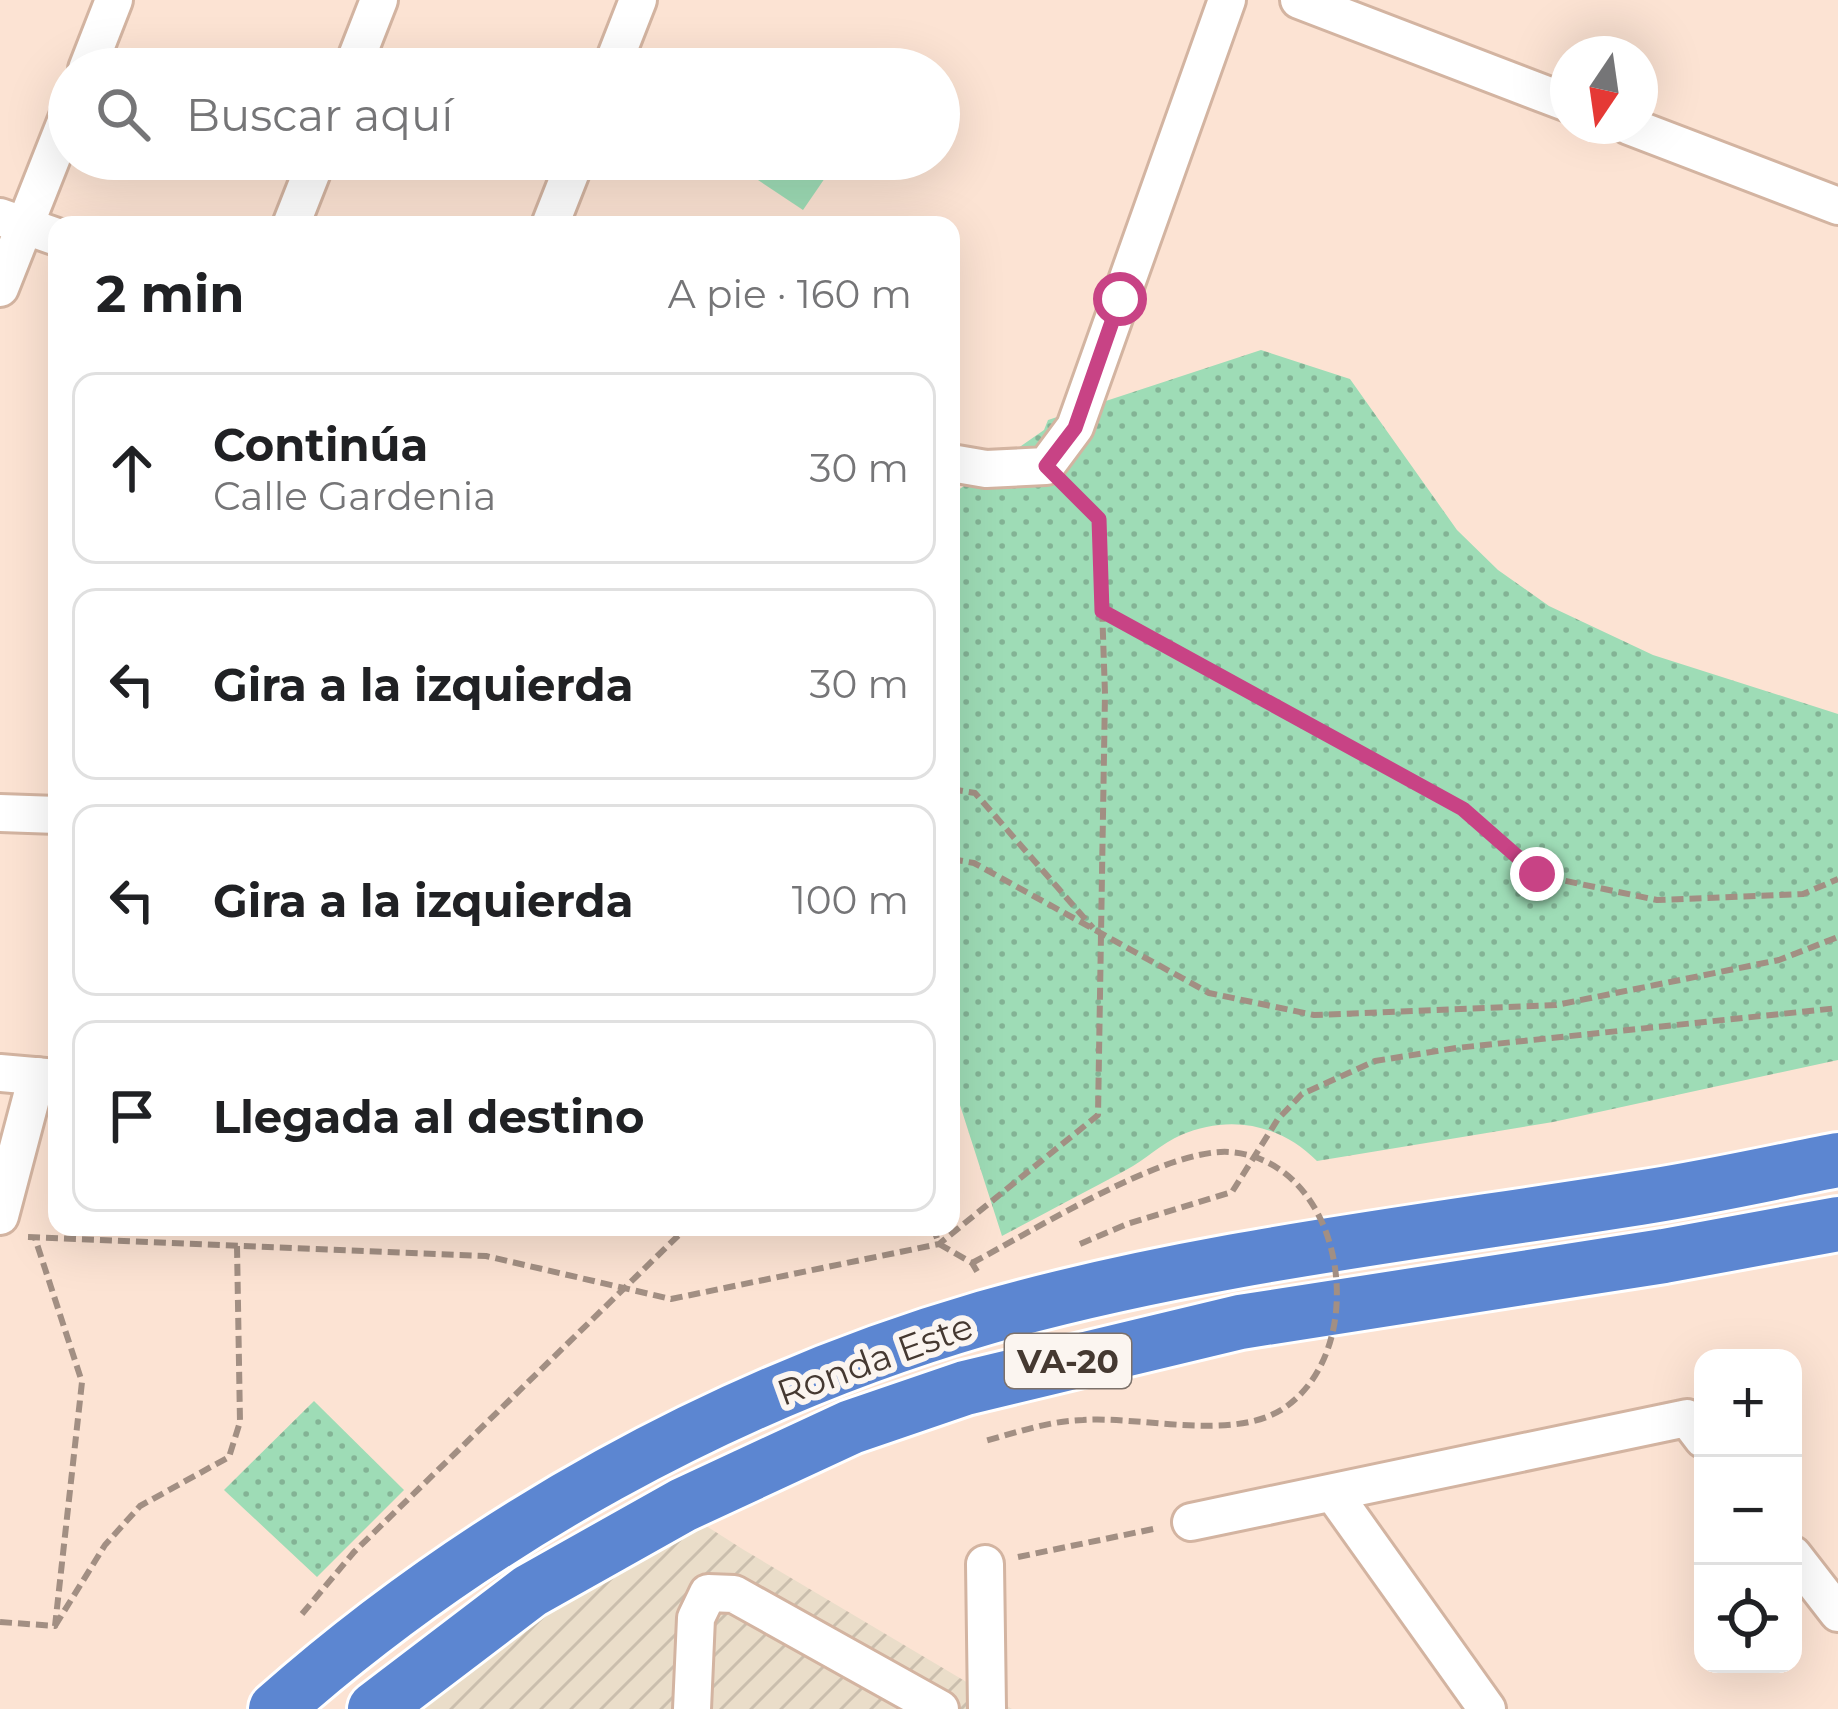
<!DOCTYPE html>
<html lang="es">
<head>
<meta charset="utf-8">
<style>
	body { margin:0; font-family:Montserrat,sans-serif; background:#f2f2f2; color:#202124 }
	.controls { position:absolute; right:36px; bottom:36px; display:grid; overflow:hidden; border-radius:24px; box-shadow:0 12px 48px #0002 }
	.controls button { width:108px; height:108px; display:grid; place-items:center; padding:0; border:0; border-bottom:3px solid #e0e0e0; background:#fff; color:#202124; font:60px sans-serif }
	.compass { position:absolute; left:1550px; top:36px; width:108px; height:108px; border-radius:50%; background:#fff; box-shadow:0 12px 48px #0002; rotate:193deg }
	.stop { position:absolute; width:36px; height:36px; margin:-27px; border:9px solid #c84385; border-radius:50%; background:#fff }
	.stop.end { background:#c84385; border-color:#fff; box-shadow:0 3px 12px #0008 }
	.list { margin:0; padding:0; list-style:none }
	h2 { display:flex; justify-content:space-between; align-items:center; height:156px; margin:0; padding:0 48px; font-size:51px }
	h2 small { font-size:39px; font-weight:400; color:#757577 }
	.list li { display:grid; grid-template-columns:78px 1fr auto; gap:36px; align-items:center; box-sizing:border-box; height:192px; margin:0 24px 24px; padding:0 24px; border:3px solid #e0e0e0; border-radius:24px }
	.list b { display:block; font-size:45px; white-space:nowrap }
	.list p { margin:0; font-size:39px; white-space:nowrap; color:#757577 }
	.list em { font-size:39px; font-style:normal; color:#757577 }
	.icon { flex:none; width:66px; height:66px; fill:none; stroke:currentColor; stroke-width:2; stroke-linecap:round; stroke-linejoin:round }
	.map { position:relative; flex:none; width:1838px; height:1709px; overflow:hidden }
	.search { position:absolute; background:#fff; box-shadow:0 12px 48px #0002; left:48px; top:48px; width:912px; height:132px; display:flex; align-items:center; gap:30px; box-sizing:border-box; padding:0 42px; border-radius:66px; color:#757577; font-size:45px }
	.panel { position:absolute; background:#fff; box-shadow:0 12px 48px #0002; left:48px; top:216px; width:912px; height:1020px; border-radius:24px }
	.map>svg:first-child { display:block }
</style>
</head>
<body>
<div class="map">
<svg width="1838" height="1709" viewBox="0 0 1838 1709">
	<defs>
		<pattern id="industrial-furrows" width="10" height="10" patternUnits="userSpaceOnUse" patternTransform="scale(3)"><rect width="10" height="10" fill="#eaddc9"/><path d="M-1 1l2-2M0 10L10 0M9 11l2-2" fill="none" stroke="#cabead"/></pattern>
		<pattern id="park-dots" width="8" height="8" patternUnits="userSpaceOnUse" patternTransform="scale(3)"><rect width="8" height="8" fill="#9edcb6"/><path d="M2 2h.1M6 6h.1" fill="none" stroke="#83b395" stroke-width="1.8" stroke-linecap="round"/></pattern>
	</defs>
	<rect width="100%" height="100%" fill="#fce3d3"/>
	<polygon fill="url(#industrial-furrows)" points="700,1522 744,1550 1012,1709 413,1709 548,1608"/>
	<polygon fill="#9edcb6" points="741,159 838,159 803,210 737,166"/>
	<g fill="url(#park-dots)">
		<path d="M 1261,350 L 1350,379 L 1457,530 L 1498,570 L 1549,606 L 1653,655 L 1838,714 L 1838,1060 L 1553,1122 L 1317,1161 C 1280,1124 1230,1114 1181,1135 C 1162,1143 1145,1160 1126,1170 C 1085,1192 1043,1214 1002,1236 L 951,1077 L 951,495 L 1044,430 L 1048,420 Z"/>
		<polygon points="314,1401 404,1490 317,1577 224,1490"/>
	</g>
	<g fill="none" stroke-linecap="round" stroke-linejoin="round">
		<defs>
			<g id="minor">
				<polyline points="1299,0 1568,103"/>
				<polyline points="87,69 114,0"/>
				<polyline points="352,69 379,0"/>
				<polyline points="611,69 638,0"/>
				<polyline points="1629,126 1838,206"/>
				<polyline points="0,217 57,237"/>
				<polyline points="291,225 317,159"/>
				<polyline points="550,225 576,159"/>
				<polyline points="0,288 69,114"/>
				<polyline points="951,463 986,469 1046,466 1075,427 1227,0"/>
				<polyline points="0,813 57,815"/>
				<polyline points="0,1073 57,1078"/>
				<polyline points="0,1216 37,1076"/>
				<polyline points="1333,1493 1487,1709"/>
				<polyline points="1191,1522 1687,1418 1703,1439"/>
				<polyline points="1793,1555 1838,1613"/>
				<polyline points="985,1564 987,1709"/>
				<polyline points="692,1709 696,1618 708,1593 734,1594 940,1709"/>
			</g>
			<g id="highway">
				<path d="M 276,1709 C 477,1531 726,1393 984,1318 C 1201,1256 1429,1232 1651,1196 C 1714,1186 1776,1172 1838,1160"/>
				<polyline points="375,1709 530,1591 683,1505 851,1427 965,1388 1240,1322 1664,1256 1838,1224"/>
			</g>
		</defs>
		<use href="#minor" stroke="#d3b4a1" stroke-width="42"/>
		<use href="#highway" stroke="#fff" stroke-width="60"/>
		<g stroke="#a28f83" stroke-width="6" stroke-dasharray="12 6" stroke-linecap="butt">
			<polyline points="1102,611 1463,809 1537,875 1657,900 1803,894 1838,879"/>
			<polyline points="951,789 975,793 1093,928"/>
			<polyline points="951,859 974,863 1209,993 1314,1015 1556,1005 1779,960 1838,937"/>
			<polyline points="933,1227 939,1244 972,1263 978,1273"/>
			<polyline points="28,1237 486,1256 671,1299 939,1244 1098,1115 1105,694 1099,519 1071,491"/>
			<polyline points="1080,1244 1127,1224 1232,1192 1278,1119 1302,1094 1375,1061 1456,1048 1838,1008"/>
			<polyline points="1018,1557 1158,1528"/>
			<polyline points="302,1614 354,1552 687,1227"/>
			<polyline points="0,1622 55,1626 82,1382 35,1238"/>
			<polyline points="55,1626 105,1545 140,1506 229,1457 240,1422 237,1246"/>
		</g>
		<use href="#minor" stroke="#fff" stroke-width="36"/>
		<use href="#highway" stroke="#5c86d1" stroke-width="54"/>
		<path stroke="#a28f83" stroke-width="6" stroke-dasharray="12 6" stroke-linecap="butt" d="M 972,1263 C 1031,1232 1166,1148 1229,1152 C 1347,1160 1374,1352 1281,1410 C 1230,1441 1142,1416 1083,1420 C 1049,1421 1018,1432 985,1441"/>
	</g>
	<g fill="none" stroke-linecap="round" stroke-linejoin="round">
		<polyline stroke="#c84385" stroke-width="15" points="1120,299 1075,428 1046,466 1099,519 1102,611 1463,809 1537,874"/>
	</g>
	<g text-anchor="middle" stroke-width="12" stroke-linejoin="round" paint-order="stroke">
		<rect fill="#fbf5f0" stroke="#7c716a" stroke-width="3" x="1005" y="1334" width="126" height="54" rx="9"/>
		<g font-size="33" font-weight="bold" fill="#453931">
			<text x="1068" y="1373">VA-20</text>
		</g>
		<g font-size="36" fill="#453931" stroke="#fbf5f0">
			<text transform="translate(875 1359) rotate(-20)" y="13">Ronda Este</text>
		</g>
	</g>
</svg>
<div class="controls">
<button>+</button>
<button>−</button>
<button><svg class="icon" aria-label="locate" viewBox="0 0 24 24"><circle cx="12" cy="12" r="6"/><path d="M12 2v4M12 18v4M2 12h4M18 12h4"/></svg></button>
</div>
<svg class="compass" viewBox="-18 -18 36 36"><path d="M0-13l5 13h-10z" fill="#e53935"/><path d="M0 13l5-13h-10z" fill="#757577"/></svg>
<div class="stop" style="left:1120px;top:299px"></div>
<div class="stop end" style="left:1537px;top:874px"></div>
<div class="search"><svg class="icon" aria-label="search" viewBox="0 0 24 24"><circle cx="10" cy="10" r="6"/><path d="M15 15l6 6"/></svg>Buscar aquí</div>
<section class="panel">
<h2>2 min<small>A pie · 160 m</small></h2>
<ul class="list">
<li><svg class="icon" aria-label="ahead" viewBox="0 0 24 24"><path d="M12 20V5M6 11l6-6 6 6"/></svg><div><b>Continúa</b><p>Calle Gardenia</p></div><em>30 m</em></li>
<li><svg class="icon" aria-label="left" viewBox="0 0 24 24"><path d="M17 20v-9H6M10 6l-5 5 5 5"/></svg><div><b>Gira a la izquierda</b></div><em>30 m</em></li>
<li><svg class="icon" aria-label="left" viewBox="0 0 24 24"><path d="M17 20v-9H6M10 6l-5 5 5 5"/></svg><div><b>Gira a la izquierda</b></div><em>100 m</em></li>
<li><svg class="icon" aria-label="arrive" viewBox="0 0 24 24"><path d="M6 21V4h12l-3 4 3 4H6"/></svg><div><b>Llegada al destino</b></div></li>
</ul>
</section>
</div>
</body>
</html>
